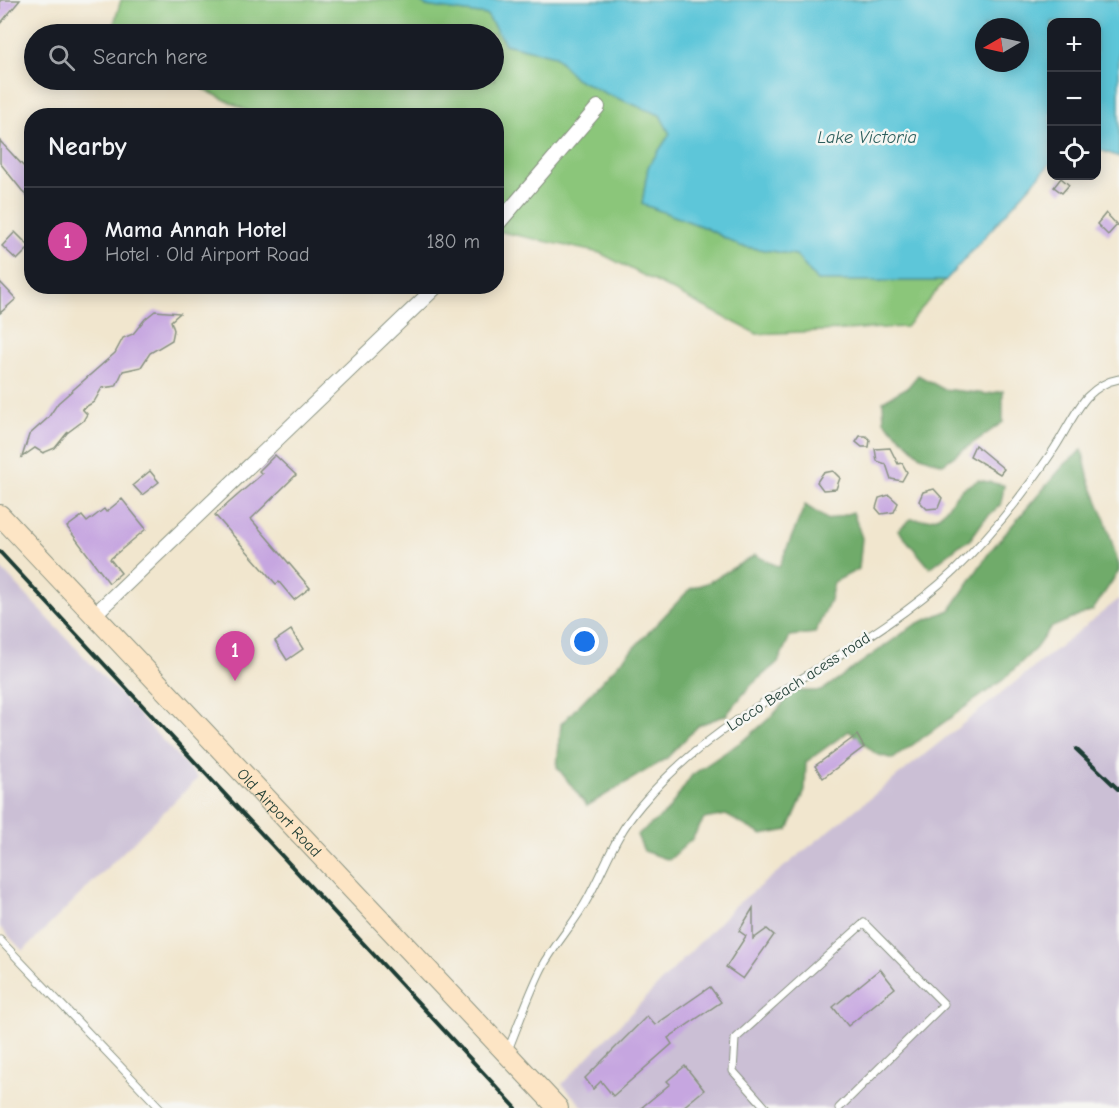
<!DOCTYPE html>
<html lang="en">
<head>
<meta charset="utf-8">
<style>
	body { margin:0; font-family:"Comic Neue",sans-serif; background:#242831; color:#f1f3f6 }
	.controls { position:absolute; right:18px; top:18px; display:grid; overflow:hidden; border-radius:12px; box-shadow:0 3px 15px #0003 }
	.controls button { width:54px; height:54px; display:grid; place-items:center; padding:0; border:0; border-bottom:2px solid #363941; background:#171b24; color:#f1f3f6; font:30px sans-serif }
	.compass { position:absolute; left:975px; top:18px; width:54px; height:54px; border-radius:50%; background:#171b24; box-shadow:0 3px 15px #0003; rotate:261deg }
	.you { position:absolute; left:585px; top:642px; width:21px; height:21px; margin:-15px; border:4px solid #fff; border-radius:50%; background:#1a73e8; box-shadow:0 0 0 9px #1a73e833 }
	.badge { display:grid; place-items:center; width:39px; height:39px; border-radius:50%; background:#ea580c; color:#fff; font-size:20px; font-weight:700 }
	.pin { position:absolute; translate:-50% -50px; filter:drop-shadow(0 2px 3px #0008) }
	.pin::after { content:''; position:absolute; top:32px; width:21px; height:18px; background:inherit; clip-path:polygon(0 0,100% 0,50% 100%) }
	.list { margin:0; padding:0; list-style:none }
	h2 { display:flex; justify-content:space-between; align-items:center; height:78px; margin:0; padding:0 24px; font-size:26px }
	h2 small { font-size:20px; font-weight:400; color:#9ea1a6 }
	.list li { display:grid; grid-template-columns:39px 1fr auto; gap:18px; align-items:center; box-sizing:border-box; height:108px; padding:0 24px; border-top:2px solid #363941 }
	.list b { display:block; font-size:22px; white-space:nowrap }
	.list p { margin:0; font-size:20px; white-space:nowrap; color:#9ea1a6 }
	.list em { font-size:20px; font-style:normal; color:#9ea1a6 }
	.icon { flex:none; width:33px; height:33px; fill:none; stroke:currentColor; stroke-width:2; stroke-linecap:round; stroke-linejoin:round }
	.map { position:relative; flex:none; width:1119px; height:1108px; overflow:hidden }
	.search { position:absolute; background:#171b24; box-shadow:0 3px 15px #0003; left:24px; top:24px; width:480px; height:66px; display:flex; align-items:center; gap:15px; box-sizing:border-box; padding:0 21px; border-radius:33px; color:#9ea1a6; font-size:22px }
	.panel { position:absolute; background:#171b24; box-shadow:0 3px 15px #0003; left:24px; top:108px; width:480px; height:186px; border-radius:24px }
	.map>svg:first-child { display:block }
</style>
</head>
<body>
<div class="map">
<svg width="1119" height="1108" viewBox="0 0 1119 1108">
	<rect width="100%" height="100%" fill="#f6f6f2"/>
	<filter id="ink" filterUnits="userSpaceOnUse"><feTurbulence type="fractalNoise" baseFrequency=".0167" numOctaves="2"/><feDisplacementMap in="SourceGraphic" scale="12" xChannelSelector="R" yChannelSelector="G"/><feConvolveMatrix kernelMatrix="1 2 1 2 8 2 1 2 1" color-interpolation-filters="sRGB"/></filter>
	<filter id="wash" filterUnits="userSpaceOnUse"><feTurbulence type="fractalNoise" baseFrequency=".008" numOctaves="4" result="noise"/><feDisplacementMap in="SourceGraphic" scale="24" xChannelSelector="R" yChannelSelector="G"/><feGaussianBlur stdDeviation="1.35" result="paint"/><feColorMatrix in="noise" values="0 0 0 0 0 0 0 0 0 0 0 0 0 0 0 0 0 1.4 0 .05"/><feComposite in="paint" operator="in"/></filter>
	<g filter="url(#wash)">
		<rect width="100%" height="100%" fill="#f1e6ce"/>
		<g fill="#cbbfd5">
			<polygon points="0,567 198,778 23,951 0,927"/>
			<polygon points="1119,599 1119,1108 584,1108 562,1084 735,906"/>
		</g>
		<polygon fill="#8bc67a" stroke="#558257" stroke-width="1.5" points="121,0 417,0 426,6 487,15 505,44 555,56 575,78 607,94 660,115 670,134 648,167 642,204 706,228 740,246 796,255 817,281 945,281 906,327 757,334 600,253 497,231 496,116 256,115 185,80 494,80 494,34 126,34 114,24"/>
		<g fill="#70ab6a" stroke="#48744f" stroke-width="1.5">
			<polygon points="918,375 943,389 987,394 1003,391 1003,422 943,464 921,456 884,421 883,401 908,387"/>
			<polygon points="1082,450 1089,480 1105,519 1119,566 1119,571 1093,610 1050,628 1036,648 1003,680 893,759 876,754 849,731 806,762 805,791 788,830 762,835 726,815 704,819 692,839 669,860 644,851 637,835 667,812 692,775 748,737 773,715 794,691 821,691 916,624 950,610 991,550 1064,465"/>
			<path d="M 978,480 L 1004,485 L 1001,504 L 984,520 L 970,540 L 960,545 L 930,568 L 898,530 L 911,519 C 948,522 940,511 961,490 C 966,486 973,484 978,480 Z"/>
			<polygon points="805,505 828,520 853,512 862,538 859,569 834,582 830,600 815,633 790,636 778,662 750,686 726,715 699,725 667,758 587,806 557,767 561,724 690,589 709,582 755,555 779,567"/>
		</g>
		<path fill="#5dc6d9" stroke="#3e8286" stroke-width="1.5" fill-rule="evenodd" d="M 417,0 L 1119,0 L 1119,157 L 1097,149 L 1096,22 L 1052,22 L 1051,163 L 945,281 L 817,281 L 796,255 L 740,246 L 706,228 L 642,204 L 648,167 L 670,134 L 660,115 L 607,94 L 575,78 L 555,56 L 505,44 L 487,15 L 426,6 ZM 984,27 L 1020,27 L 1020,63 L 984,63 Z"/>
		<g id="blocks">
			<g fill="#c6a6e0">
				<polygon points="0,0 20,0 0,24"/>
				<polygon points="0,141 27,170 32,167 32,203 0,163"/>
				<polygon points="1061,178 1069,185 1062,193 1054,187"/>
				<polygon points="1106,213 1117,225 1108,235 1097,224"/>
				<polygon points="15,232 30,247 17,260 2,246"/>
				<polygon points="0,282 16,299 0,313"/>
				<polygon points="155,311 180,313 171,321 174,330 172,340 150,353 141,367 123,371 116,386 102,388 94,402 82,409 87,414 83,421 67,433 55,448 43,453 35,448 22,457 29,435 48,418 58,403 115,353 123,338 133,334 145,319"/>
				<polygon points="860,436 866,436 870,440 869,447 862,447 856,442"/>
				<polygon points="975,445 1004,469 1000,474 970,456"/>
				<polygon points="890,448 898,464 902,463 907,472 902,481 891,479 886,464 877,461 875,449"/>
				<polygon points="275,455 296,475 251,519 310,588 294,600 279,582 276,584 215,515 262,474 259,471"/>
				<polygon points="150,471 159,482 142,495 133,485"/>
				<polygon points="833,471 840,478 836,489 823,490 817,482 823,473"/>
				<polygon points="934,489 942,498 938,508 927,509 919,501 923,492"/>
				<polygon points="889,495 898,503 894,512 881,514 876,508 879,498"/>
				<polygon points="122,499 146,529 110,559 121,573 109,583 67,527 82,516 87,522 104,509 106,512"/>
				<polygon points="291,630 303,649 287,660 275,641"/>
				<polygon points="857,735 864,747 823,778 815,766"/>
				<polygon points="753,908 753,939 767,929 774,935 743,979 726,967 746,936 739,931"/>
				<polygon points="880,969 895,988 848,1026 833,1007"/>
				<polygon points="710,987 721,1002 668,1038 672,1044 613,1096 601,1081 593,1089 585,1078 647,1016 655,1025"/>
				<polygon points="685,1066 704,1090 682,1108 641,1108 670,1084 667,1081"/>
			</g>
		</g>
	</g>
	<g filter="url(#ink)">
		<use href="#blocks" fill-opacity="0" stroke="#889281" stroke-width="1.5"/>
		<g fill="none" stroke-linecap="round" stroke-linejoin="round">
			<defs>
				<g id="service">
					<polyline points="0,940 160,1108"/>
					<path d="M 508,1050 C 519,1023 529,994 542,968 C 555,943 575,923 588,898 C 607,863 614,837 641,805 C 726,703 858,661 954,571 C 990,536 1024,494 1052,452 C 1064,435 1073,413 1087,397 C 1096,388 1107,381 1119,379"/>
					<polyline points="766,1108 733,1071 735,1039 864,923 944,1004 839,1108"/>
				</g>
				<g id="minor">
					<polyline points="496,226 598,107"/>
					<polyline points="94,615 437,286"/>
				</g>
				<g id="secondary">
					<path id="s1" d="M 0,515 L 558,1108"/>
				</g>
			</defs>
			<use href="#service" stroke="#889281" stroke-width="9"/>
			<use href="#minor" stroke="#889281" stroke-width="16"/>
			<use href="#secondary" stroke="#889281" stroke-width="22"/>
			<use href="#service" stroke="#fff" stroke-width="7"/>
			<use href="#minor" stroke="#fff" stroke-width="14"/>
			<use href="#secondary" stroke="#fde5c5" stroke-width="20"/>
			<g stroke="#1f3d34" stroke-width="4">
				<polyline points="0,552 516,1108"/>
				<polyline points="1076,749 1119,790"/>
			</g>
		</g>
	</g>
	<g text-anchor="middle" stroke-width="5" stroke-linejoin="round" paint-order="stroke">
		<g font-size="16" fill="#1f3d34" stroke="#f6f6f2">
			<text transform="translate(798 681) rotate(-33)" y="6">Locco Beach acess road</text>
			<text dy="6" stroke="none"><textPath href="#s1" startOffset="408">Old Airport Road</textPath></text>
		</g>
		<g font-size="18" font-style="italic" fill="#2e5f5d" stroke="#f6f6f2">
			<text x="867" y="143">Lake Victoria</text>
		</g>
	</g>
</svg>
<div class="controls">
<button>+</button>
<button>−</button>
<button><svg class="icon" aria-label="locate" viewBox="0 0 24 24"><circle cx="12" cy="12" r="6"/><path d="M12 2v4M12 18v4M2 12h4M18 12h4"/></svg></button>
</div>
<svg class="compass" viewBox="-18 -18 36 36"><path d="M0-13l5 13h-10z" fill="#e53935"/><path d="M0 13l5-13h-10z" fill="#9ea1a6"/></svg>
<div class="you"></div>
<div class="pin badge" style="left:235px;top:681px;background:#d1479c">1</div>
<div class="search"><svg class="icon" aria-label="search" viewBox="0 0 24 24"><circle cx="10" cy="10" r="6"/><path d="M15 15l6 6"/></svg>Search here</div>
<section class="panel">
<h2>Nearby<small></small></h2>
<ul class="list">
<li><span class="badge" style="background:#d1479c">1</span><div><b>Mama Annah Hotel</b><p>Hotel · Old Airport Road</p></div><em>180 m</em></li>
</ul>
</section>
</div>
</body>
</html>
